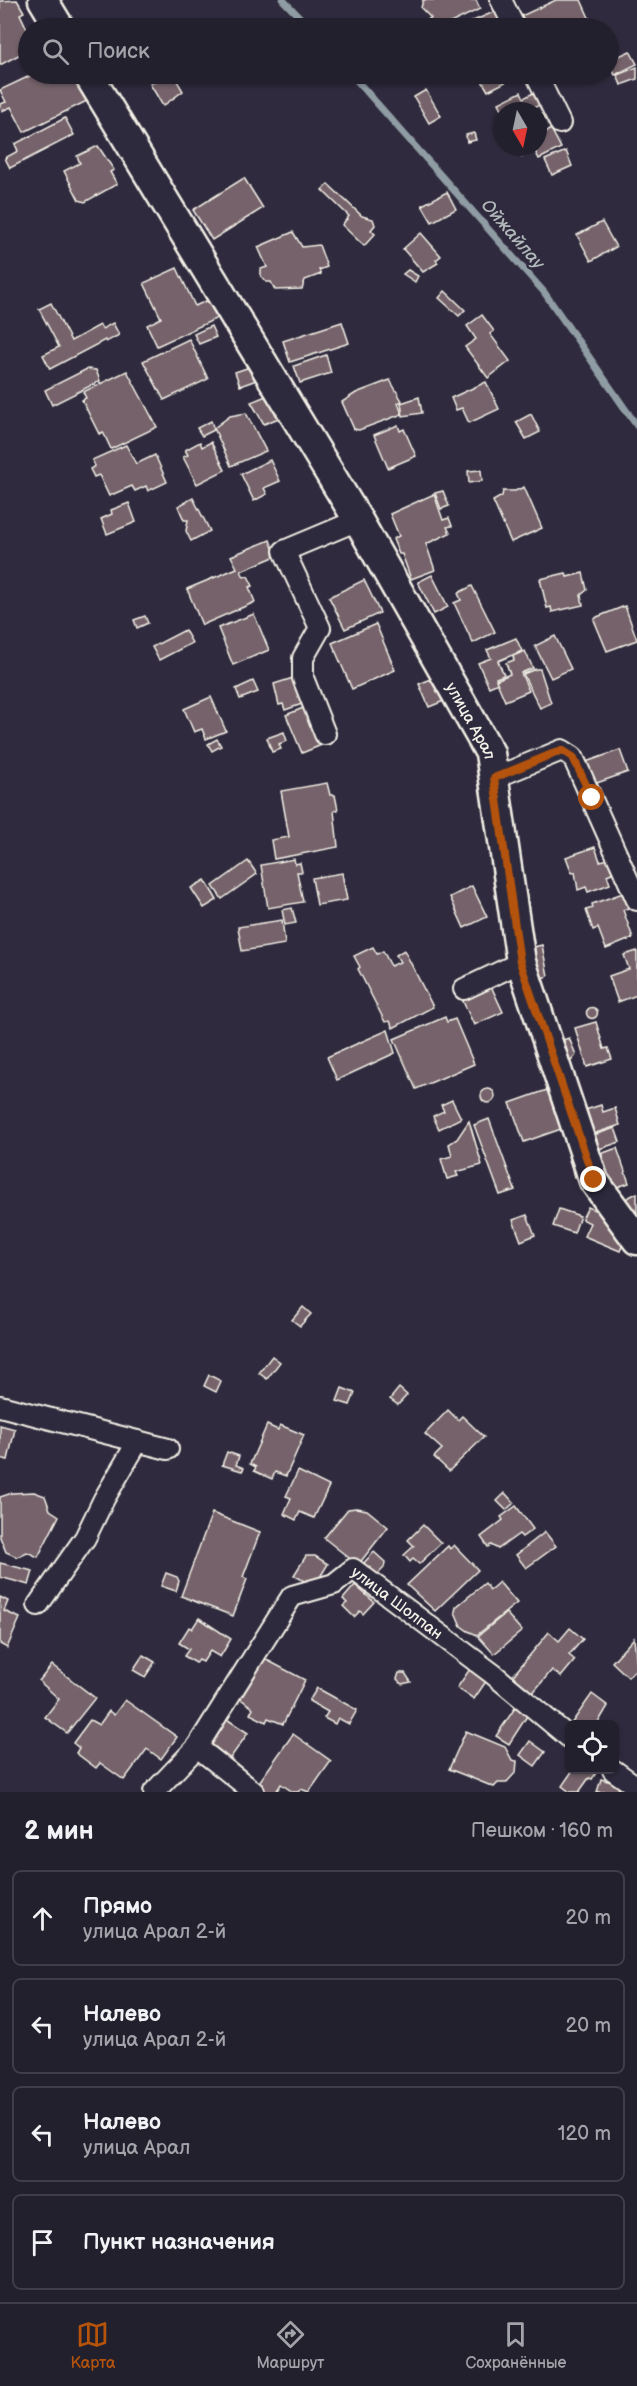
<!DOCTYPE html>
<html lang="ru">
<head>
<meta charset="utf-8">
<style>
	body { margin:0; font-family:"Balsamiq Sans",sans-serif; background:#2b2836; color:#f1f3f6 }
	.controls { position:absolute; right:18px; bottom:18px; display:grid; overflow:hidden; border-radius:9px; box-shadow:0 2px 4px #0004 }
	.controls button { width:54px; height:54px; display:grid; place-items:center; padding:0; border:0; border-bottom:2px solid #403e4a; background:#23202e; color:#f1f3f6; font:30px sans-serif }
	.compass { position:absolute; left:493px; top:102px; width:54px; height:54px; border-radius:50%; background:#23202e; box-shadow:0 2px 4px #0004; rotate:171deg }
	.stop { position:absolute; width:18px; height:18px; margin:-14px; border:4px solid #b45309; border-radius:50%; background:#fff }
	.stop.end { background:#b45309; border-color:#fff; box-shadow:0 2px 6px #0008 }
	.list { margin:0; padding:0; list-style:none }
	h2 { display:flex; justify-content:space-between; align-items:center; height:78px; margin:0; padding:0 24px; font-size:26px }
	h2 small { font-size:20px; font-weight:400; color:#a3a3aa }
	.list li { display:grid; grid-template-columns:39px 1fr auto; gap:18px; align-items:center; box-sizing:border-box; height:96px; margin:0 12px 12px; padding:0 12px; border:2px solid #403e4a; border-radius:9px }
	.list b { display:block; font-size:22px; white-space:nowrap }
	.list p { margin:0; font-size:20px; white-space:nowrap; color:#a3a3aa }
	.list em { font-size:20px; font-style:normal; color:#a3a3aa }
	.icon { flex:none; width:33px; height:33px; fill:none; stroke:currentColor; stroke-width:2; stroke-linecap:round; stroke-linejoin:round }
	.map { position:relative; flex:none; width:637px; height:1792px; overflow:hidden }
	.search { position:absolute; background:#23202e; box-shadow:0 2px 4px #0004; left:18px; right:18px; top:18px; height:66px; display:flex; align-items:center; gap:15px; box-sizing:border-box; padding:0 21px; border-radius:33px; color:#a3a3aa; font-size:22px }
	.sheet { height:510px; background:#23202e }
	nav { display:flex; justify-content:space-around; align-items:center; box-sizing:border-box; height:84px; border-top:2px solid #403e4a; background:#23202e; font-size:16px; color:#a3a3aa }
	nav a { display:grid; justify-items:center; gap:3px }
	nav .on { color:#b45309 }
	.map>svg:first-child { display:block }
</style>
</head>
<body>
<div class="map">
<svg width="637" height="1792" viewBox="0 0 637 1792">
	<rect width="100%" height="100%" fill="#2f2a3d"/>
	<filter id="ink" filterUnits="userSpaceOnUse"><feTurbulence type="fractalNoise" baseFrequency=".0167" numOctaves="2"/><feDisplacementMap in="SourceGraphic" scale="12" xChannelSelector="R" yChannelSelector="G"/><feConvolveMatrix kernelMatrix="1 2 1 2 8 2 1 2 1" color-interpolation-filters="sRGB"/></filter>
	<g filter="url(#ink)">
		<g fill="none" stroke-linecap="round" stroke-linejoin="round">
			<g stroke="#8f9ca4" stroke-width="7">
				<polyline points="283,0 310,28"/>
				<polyline points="351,74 544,292 637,426"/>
			</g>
		</g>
		<g fill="#75626a" stroke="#f4f1e8" stroke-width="1.5">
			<polygon points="17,0 24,12 20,14 28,31 28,50 0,65 0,1"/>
			<polygon points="423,0 476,0 480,9 440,28 412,28 431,18 421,8"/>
			<polygon points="556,0 581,0 591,22 577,28 524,28 519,17"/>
			<polygon points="496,11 502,24 491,28 457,28"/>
			<polygon points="612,40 618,54 608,58 608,41"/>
			<polygon points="630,51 637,64 615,75 608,61"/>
			<polygon points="637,67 637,79 621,85 617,75"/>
			<polygon points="34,74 70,74 73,79 84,74 97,96 24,132 11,107 2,111 0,104 6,102 0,90"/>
			<polygon points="168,74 173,74 183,91 163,106 150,84"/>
			<polygon points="478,74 521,74 488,91"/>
			<polygon points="549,74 576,74 554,84"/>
			<polygon points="426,90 441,116 429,123 414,97"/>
			<polygon points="521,92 524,98 535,92 541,104 532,109 533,111 503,111 499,103"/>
			<polygon points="65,118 74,135 10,168 5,158 18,151 15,144"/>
			<polygon points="538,121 544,133 551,129 561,148 539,159 535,151 522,157 516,147 538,147"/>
			<polygon points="474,133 476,140 467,142 466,135"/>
			<polygon points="98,146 114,170 110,172 117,184 85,202 79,200 64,171 80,163 77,156"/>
			<polygon points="566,151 572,166 552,175 545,160"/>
			<polygon points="244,178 263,208 212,240 193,210"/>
			<polygon points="328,184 362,216 373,219 375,225 371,230 375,234 364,246 342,225 349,216 322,190"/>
			<polygon points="447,192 456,209 432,222 422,205"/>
			<polygon points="602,222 616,247 591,261 577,235"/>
			<polygon points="293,232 302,247 319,245 327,267 319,270 321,274 305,280 302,289 275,290 271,282 266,282 261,276 261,269 267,267 258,247"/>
			<polygon points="421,233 441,256 436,260 438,263 423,272 403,249"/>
			<polygon points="177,268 195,306 215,297 224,315 157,346 147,325 161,318 144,283"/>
			<polygon points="408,270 418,276 415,282 403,274"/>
			<polygon points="445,291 465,310 459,316 439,298"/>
			<polygon points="51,303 71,341 100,325 102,329 113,323 119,335 106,342 105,340 50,369 43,355 59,347 39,309"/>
			<polygon points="482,315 494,331 490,334 510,361 488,378 465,347 476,339 467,326"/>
			<polygon points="342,322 349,343 290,362 283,341"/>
			<polygon points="211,326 216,337 199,344 194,334"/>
			<polygon points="189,339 208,379 164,400 143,361"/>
			<polygon points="326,355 331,373 300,383 294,366"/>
			<polygon points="255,359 262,378 240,386 235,372 247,368 245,363"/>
			<polygon points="87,369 96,370 100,381 52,405 45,390"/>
			<polygon points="127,371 157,427 111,449 103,432 99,434 82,400 86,398 83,392"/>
			<polygon points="390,380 402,401 398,403 402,414 359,430 354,429 342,402 356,393"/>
			<polygon points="486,382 499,409 469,423 462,408 456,410 451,398"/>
			<polygon points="271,394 281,417 264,424 251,402"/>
			<polygon points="419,397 422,413 403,416 401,403"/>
			<polygon points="246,413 266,451 231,466 214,428 230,416"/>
			<polygon points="531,414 540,432 526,439 516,422"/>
			<polygon points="211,421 214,430 202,436 197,428"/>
			<polygon points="398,425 400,431 404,429 416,456 388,468 374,435"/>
			<polygon points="200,442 202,447 211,442 225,470 197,484 183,457 188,455 185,450"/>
			<polygon points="126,445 136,464 155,455 167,482 148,491 146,486 135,491 132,486 109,496 99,475 94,477 90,469 95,466 92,460"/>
			<polygon points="270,460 280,481 264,488 267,494 254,501 241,474"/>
			<polygon points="481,470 482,481 469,483 468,471"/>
			<polygon points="524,487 542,528 511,542 493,501 502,496 503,491 515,491"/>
			<polygon points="443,491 449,506 441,509 435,493"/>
			<polygon points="434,494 443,520 449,518 452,526 447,527 450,533 426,544 435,570 411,579 402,554 399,554 393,539 399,536 390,514"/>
			<polygon points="193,498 210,531 191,541 186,531 188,520 184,520 178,506"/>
			<polygon points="129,503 136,522 107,534 101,519 112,514 111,510"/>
			<polygon points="270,540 276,556 241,571 244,577 248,576 253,586 249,587 255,602 202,625 187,589 237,568 231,556"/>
			<polygon points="566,573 567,577 583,573 587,590 581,595 583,605 552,612 551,607 547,608 540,579"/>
			<polygon points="432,575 448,607 434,614 418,582"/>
			<polygon points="364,580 380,613 345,629 329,597"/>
			<polygon points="472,586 495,632 473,643 454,603 461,600 458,593"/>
			<polygon points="625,606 637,640 607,651 594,620 597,617"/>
			<polygon points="254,614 269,650 233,665 218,628"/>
			<polygon points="145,616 148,623 137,628 134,620"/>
			<polygon points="376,624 395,670 352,689 332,643"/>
			<polygon points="185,630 192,643 159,660 152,647"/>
			<polygon points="555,636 571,669 551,678 535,646"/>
			<polygon points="516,638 522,651 498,661 504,675 496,678 498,683 489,687 478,663 491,658 487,650"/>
			<polygon points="525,651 533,668 521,673 529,691 505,701 496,680 510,674 506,663 514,660 513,656"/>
			<polygon points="536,669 540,669 551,703 540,708 523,674"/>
			<polygon points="441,675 451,698 429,707 419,684"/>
			<polygon points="293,678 302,704 285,710 283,704 279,705 274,684"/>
			<polygon points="253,681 258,692 240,699 236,689"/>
			<polygon points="211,697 226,731 206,739 202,729 194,732 184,709"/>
			<polygon points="308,706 324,744 302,753 286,715"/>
			<polygon points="284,732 287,741 279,744 281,749 272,752 267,738"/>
			<polygon points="217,739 221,746 212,751 208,744"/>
			<polygon points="620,750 628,772 591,785 583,763"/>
			<polygon points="327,783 330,795 335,795 338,810 334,811 338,847 274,859 271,840 289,837 281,791"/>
			<polygon points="595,847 600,861 609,859 614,872 607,875 610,884 588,892 586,887 578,890 575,872 572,873 566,857"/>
			<polygon points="294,859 295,864 300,863 302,872 297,872 303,902 268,908 261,865"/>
			<polygon points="248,861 257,874 222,899 213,886"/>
			<polygon points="342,873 347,900 317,905 312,878"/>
			<polygon points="205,880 217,900 204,908 191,888"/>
			<polygon points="472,886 487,917 464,928 450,897"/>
			<polygon points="623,893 628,908 623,910 633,938 606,949 598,928 593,930 586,910 593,908 592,904"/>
			<polygon points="292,908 296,923 285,925 282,910"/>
			<polygon points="282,920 285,944 242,951 238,927"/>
			<polygon points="542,945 548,976 533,981 526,949"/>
			<polygon points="373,947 377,954 383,951 391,966 400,962 396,955 404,950 433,1007 393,1028 390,1021 385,1022 358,969 360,967 354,956"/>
			<polygon points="637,951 637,995 618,1002 609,976 629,969 624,955"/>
			<polygon points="490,984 503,1012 474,1025 461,997"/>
			<circle cx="592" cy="1013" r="5.5"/>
			<polygon points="445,1017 447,1022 455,1019 474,1064 416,1089 394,1039"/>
			<polygon points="596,1022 604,1049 608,1048 612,1059 587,1067 575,1028"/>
			<polygon points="388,1030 395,1053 337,1080 327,1057"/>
			<polygon points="569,1038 576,1055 572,1060 564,1063 557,1042"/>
			<circle cx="488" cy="1096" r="7"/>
			<polygon points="547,1090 561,1129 524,1142 510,1103"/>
			<polygon points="452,1100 461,1118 439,1129 433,1116 444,1111 441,1105"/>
			<polygon points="601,1105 603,1112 615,1108 620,1125 587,1136 579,1112"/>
			<polygon points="489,1119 515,1190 500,1195 474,1125"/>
			<polygon points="469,1121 482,1165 456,1172 458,1176 447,1179 441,1159 452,1156 449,1144 457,1139"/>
			<polygon points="615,1128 620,1142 593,1151 588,1137"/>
			<polygon points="617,1148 629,1183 611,1189 595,1156"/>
			<polygon points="581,1152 587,1173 574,1177 568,1156"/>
			<polygon points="637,1193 637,1227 623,1200"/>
			<polygon points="588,1207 599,1212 625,1239 620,1251 584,1236 590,1223 582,1219"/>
			<polygon points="559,1209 580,1216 574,1233 553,1226"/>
			<polygon points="527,1215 535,1235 521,1241 513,1220"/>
			<polygon points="303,1307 311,1314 300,1326 292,1320"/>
			<polygon points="272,1356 280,1362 267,1379 259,1373"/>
			<polygon points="209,1375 221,1381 216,1392 204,1386"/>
			<polygon points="342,1388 355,1393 350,1405 337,1401"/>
			<polygon points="399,1388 407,1395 398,1405 390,1399"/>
			<polygon points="448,1410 458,1420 462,1416 484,1437 449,1471 434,1457 442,1449 425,1434"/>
			<polygon points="0,1425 15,1429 8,1460 0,1458"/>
			<polygon points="267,1425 278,1430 280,1425 304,1435 286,1476 275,1472 272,1479 254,1471 256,1467 250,1464"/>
			<polygon points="227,1452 239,1456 236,1465 244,1468 242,1471 222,1465"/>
			<polygon points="298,1471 329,1486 314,1518 300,1512 296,1520 284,1514 291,1498 286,1496"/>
			<polygon points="34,1492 45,1496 50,1510 59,1516 38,1557 27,1552 17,1557 6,1552 0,1537 0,1497 12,1493"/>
			<polygon points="505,1493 514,1503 506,1510 497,1501"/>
			<polygon points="516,1506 533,1529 522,1537 519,1534 498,1549 491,1545 488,1547 481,1537 503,1520 501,1517"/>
			<polygon points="356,1508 367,1510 388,1527 358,1565 324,1538 348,1509"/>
			<polygon points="212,1513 260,1532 243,1577 247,1579 233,1616 181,1596"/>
			<polygon points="423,1525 441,1543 419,1564 413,1559 410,1562 404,1555 414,1546 408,1540"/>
			<polygon points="545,1532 556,1546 526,1568 516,1555"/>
			<polygon points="454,1545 478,1570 435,1611 407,1585 448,1546 450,1549"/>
			<polygon points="374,1552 385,1562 384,1568 373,1579 360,1567"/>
			<polygon points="306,1556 315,1556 328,1564 314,1587 294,1575"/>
			<polygon points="0,1563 33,1571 29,1585 0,1577"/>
			<polygon points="166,1573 177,1577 179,1581 176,1591 161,1586"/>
			<polygon points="499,1582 517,1603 477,1635 468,1631 461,1626 455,1612 456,1607 485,1583 490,1590"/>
			<polygon points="355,1585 374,1602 363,1614 360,1611 354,1617 343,1606 347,1603 343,1599"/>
			<polygon points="0,1597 8,1601 4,1611 20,1618 7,1648 0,1644"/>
			<polygon points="506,1613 522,1631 494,1654 478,1636"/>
			<polygon points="199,1618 231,1639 220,1657 210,1651 203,1662 199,1660 196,1663 184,1656 189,1649 179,1643 189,1627 192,1629"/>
			<polygon points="570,1628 583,1639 569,1655 575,1660 561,1677 552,1670 531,1695 511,1678 549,1632 559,1641"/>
			<polygon points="634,1638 637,1668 628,1677 612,1662"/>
			<polygon points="143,1655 155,1662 145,1677 133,1670"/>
			<polygon points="261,1657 305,1680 283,1724 268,1718 266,1722 250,1714 253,1708 238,1697"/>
			<polygon points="52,1665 95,1698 67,1733 45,1717 59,1699 39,1681"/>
			<polygon points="472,1666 489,1677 474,1699 457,1688"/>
			<polygon points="399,1673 405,1673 411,1682 402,1684 397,1679"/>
			<polygon points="317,1688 357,1710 349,1724 338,1718 335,1724 324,1718 328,1712 309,1701"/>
			<polygon points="592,1694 608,1706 599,1721 597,1724 571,1724"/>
			<polygon points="125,1700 177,1737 161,1759 147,1749 124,1780 100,1763 96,1768 76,1753 79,1748 73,1743 90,1720 99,1725 109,1711 114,1715"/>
			<polygon points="517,1705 529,1713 509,1744 496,1736"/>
			<polygon points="222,1716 248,1733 229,1760 203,1743"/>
			<polygon points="466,1731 505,1747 512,1760 517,1761 516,1772 506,1783 498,1783 494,1787 449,1769"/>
			<polygon points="293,1734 331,1761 309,1792 301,1789 298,1792 293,1792 281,1784 276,1792 261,1792 255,1788"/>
			<polygon points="530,1741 545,1752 535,1766 520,1755"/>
			<polygon points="573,1770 591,1770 596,1773 592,1779 589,1778 579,1792 570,1792 562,1786"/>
			<polygon points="601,1779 618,1784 619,1792 597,1792"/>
		</g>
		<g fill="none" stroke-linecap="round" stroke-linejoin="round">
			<defs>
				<g id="street">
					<polyline points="501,0 515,28"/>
					<polyline points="536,74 560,123"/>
					<polyline points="325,734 303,678 303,658 320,628 284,551 358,520"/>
					<polyline points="494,778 562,750 573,757 637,900"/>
					<polyline points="464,989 521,962"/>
					<polyline points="0,1406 168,1449"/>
					<polyline points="38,1605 85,1538 104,1499 138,1441"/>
					<polyline points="197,1747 254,1792"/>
					<polyline points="613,1770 637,1787"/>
					<path id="s1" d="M 154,1792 L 197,1747 L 292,1596 L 334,1584 L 353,1569 L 493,1674 L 570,1738"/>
				</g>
				<g id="secondary">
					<polyline points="43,0 60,28"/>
					<path id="s2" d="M 88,74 L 358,520 L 490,753 L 521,962 L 594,1181 L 637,1240"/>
				</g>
			</defs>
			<use href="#street" stroke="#f4f1e8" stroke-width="24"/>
			<use href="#secondary" stroke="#f4f1e8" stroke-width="33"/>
			<use href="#street" stroke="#2f2a3d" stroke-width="20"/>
			<use href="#secondary" stroke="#2f2a3d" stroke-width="28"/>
		</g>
	</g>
	<g fill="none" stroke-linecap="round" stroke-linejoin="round" filter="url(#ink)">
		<polyline stroke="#b45309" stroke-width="8" points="592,798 573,757 562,750 494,778 520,962 594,1180"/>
	</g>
	<g text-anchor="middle" stroke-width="4.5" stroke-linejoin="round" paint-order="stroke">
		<g font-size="16" fill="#f4f1e8" stroke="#2f2a3d">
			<text dy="6" stroke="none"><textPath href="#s2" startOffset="752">улица Арал</textPath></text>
			<text dy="6" stroke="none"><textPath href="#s1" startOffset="364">улица Шолпан</textPath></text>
		</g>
		<g font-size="18" font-style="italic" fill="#b1b8ba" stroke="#2f2a3d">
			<text transform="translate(513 234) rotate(49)" y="6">Ойжайлау</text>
		</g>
	</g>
</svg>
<div class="controls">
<button><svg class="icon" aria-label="locate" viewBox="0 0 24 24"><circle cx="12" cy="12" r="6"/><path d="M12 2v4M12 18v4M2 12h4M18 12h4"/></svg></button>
</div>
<svg class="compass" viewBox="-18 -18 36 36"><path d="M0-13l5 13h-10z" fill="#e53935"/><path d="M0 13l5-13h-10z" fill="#a3a3aa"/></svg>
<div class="stop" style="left:592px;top:798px"></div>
<div class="stop end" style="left:594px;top:1180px"></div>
<div class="search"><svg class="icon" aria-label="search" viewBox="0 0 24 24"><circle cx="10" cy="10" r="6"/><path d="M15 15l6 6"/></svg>Поиск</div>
</div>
<section class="sheet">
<h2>2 мин<small>Пешком · 160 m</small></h2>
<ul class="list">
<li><svg class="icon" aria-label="ahead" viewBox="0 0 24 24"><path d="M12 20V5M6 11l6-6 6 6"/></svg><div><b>Прямо</b><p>улица Арал 2-й</p></div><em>20 m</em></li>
<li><svg class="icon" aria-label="left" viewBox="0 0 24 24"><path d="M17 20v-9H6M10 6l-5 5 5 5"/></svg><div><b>Налево</b><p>улица Арал 2-й</p></div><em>20 m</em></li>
<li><svg class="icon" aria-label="left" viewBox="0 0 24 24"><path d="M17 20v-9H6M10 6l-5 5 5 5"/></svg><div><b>Налево</b><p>улица Арал</p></div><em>120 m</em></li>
<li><svg class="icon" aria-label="arrive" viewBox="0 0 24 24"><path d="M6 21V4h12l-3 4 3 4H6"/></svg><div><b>Пункт назначения</b></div></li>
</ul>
</section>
<nav>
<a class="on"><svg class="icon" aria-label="map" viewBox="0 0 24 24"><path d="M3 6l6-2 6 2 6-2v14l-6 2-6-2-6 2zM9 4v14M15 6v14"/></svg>Карта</a>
<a><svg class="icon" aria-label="directions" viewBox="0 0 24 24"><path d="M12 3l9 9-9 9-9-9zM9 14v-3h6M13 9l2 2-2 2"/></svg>Маршрут</a>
<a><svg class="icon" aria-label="saved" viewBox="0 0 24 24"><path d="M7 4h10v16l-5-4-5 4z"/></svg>Сохранённые</a>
</nav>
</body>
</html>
